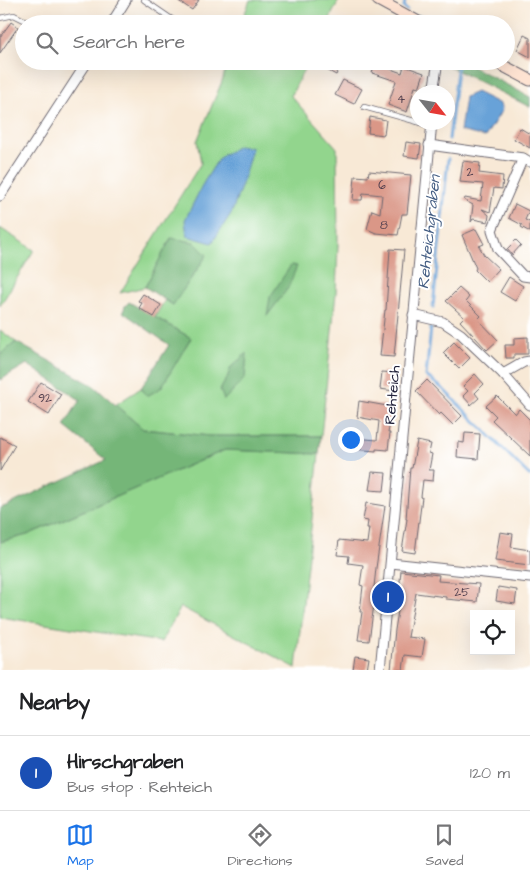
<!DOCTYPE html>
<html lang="en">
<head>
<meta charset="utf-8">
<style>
	body { margin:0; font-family:"Architects Daughter",sans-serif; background:#f2f2f2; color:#202124 }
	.controls { position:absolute; right:15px; bottom:15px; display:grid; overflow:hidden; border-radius:0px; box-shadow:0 5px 20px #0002 }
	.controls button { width:45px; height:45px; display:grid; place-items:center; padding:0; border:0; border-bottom:1px solid #e0e0e0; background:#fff; color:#202124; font:25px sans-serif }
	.compass { position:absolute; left:410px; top:85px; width:45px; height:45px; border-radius:50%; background:#fff; box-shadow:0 5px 20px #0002; rotate:121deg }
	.you { position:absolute; left:350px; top:439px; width:18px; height:18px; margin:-12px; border:4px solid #fff; border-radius:50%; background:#1a73e8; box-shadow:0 0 0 8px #1a73e833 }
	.badge { display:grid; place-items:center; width:32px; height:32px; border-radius:50%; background:#1a73e8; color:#fff; font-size:16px; font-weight:700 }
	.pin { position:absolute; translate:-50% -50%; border:2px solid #fff; box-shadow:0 1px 5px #0006 }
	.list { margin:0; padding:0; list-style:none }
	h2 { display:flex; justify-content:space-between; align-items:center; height:65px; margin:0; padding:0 20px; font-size:21px }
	h2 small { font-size:16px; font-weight:400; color:#757577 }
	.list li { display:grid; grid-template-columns:32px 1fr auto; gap:15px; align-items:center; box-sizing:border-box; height:75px; padding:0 20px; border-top:1px solid #e0e0e0 }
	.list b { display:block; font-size:19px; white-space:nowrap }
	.list p { margin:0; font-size:16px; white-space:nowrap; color:#757577 }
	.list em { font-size:16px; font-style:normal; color:#757577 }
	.icon { flex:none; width:28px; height:28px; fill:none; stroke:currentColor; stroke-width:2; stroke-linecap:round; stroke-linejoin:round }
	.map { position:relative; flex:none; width:530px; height:670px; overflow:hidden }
	.search { position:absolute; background:#fff; box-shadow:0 5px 20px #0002; left:15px; right:15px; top:15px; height:55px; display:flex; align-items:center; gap:12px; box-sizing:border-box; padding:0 18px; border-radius:28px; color:#757577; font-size:19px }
	.sheet { height:140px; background:#fff }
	nav { display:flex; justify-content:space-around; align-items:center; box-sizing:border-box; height:70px; border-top:1px solid #e0e0e0; background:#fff; font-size:14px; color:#757577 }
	nav a { display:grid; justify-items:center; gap:2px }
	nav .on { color:#1a73e8 }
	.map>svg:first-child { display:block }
</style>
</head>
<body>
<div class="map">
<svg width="530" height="670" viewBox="0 0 530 670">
	<rect width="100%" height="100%" fill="#fff"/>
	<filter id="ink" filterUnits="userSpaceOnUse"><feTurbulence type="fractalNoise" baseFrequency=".02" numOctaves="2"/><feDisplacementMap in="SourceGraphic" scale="10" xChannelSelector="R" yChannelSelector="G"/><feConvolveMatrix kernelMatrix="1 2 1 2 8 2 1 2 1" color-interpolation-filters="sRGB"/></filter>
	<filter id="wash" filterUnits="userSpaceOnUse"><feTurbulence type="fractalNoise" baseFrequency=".0096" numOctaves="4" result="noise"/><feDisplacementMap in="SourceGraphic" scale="20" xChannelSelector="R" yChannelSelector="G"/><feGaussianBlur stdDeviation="1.12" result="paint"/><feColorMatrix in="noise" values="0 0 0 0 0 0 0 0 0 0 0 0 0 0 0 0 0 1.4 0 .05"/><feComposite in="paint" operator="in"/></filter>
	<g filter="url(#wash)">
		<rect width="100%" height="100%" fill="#f8e9d6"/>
		<g fill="#92d58d" stroke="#5a7c64">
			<polygon points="250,0 339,0 327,24 241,24"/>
			<polygon points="227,61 308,61 291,96 337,148 338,245 336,293 321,436 210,436 143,429 115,405 141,388 147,396 191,338 155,317 165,300 173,305 171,238 145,287 120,293 201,163 197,141 223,79"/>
			<polygon points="0,228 34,250 0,306"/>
			<polygon points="0,330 16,342 0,355"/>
			<polygon points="225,450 319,454 296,668 181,607 161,642 0,617 0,542 27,535"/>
		</g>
		<g fill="#75b678" stroke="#4c6c5a">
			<polygon points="445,61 462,61 530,97 530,107 444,64"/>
			<polygon points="171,238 194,242 207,255 173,305 145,287"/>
			<polygon points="291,265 297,266 288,288 267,316 270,297"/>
			<polygon points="129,302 191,338 161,388 147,396 141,388 169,345 123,312 125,306"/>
			<polygon points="16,342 94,386 143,429 210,436 321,436 319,454 225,450 27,535 0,542 0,508 6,506 106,460 64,426 80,400 27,364 0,380 0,355"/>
			<polygon points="247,353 245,378 224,400 220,390 227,378 231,367"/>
		</g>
		<g fill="#68a2d8" stroke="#45628a">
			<polygon points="476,92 500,104 502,110 485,137 460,131 465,97"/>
			<polygon points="238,146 252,148 243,181 232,212 212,243 187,236 185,220 204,182 219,158"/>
		</g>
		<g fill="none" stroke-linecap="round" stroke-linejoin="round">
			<g stroke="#68a2d8" stroke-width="3">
				<polyline points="405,0 404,8 407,10"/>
				<polyline points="419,16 434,24"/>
				<polyline points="449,139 458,61"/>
				<polyline points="433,307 448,159"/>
				<polyline points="431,328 426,376 442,388 530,476"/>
			</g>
		</g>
		<g id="blocks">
			<g fill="#da9787">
				<polygon points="177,0 199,0 192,10"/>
				<polygon points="11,22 18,27 0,53 0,37"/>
				<polygon points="524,35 530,38 530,57 517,50"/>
				<polygon points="310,61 343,61 336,75"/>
				<polygon points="376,61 388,61 385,67 402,73 404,66 424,73 419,88 415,87 407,112 388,105 396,81 372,73"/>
				<polygon points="343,80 362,89 354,104 335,95"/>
				<polygon points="370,117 386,120 384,135 368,133"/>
				<polygon points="520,128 530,134 530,148 514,139"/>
				<polygon points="406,142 421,144 419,158 404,156"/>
				<polygon points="463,161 480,163 479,173 503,176 502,189 494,188 490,212 482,209 489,215 488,222 473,219 471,222 473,205 464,200 465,198 481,201 483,184 460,182"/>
				<polygon points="369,171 411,175 407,214 402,214 398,235 376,233 367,229 372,210 380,213 382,195 363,193 362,200 353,200 355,176 368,177"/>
				<polygon points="515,204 529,211 525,220 530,222 530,232 521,227 522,225 509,218"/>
				<polygon points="476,229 484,244 479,246 484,255 499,269 487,282 475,270 476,268 462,235"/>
				<polygon points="516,240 521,245 512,255 507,249"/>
				<polygon points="390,249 404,250 394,357 380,356 385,310 386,310"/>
				<polygon points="509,277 523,286 515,301 500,292"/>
				<polygon points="459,288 469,297 466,301 481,316 478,319 498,340 487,350 460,321 464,317 446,301"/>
				<polygon points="143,294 161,305 154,317 139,308 142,303 138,301"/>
				<polygon points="528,337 528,354 514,354 514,358 506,358 505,345 514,345 514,338"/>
				<polygon points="454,342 470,358 459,369 443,353"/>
				<polygon points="382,372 396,373 394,391 380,389"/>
				<polygon points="475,374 484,384 475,393 479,398 471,405 463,396 468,391 463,386"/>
				<polygon points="427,380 462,416 453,425 441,413 439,415 416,391"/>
				<polygon points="41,382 61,394 49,415 28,402"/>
				<polygon points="497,396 515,414 519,409 530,420 530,456 492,420 496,416 486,406"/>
				<polygon points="359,401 393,407 388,433 390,433 388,450 376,449 376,451 353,449 354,438 377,440 379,421 357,417"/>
				<polygon points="465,433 480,434 478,459 457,457 458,442 464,443"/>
				<polygon points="0,437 15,445 0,471"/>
				<polygon points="417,441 431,444 429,453 432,454 429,470 434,470 433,481 423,480 421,497 422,497 415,553 402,551 407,519 406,519 410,468 412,468"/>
				<polygon points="372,472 386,473 384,491 369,490"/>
				<polygon points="366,503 385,506 376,568 373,597 375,597 369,641 358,640 362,612 360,612 363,586 360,585 363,565 348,563 349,556 337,555 339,540 367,543 369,528 367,528 368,521 363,520"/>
				<polygon points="500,532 513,534 511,547 530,550 530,565 495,561"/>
				<polygon points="401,571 439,575 438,581 479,584 477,602 446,599 446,597 416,593 408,637 425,639 422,657 405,655 403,670 391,670 395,630 401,592 399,591"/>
				<polygon points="498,587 517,590 515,604 496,601"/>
				<polygon points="355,656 369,658 367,670 353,670"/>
			</g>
		</g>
	</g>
	<g filter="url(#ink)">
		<use href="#blocks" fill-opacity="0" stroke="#6d6871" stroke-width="1"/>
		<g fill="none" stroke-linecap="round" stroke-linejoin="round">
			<defs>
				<g id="lane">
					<polyline points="144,0 179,24"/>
					<polyline points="0,18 14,15 32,24"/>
					<polyline points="364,107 418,122"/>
					<polyline points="418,122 431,127"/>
				</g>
				<g id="street">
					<polyline points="111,24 126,0"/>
					<polyline points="433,92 438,61"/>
					<polyline points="429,145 523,158 530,162"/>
					<polyline points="523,158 492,230 498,249 523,276 530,277"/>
					<polyline points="0,196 88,61"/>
					<polyline points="413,315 443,322 461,334 503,374 530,405"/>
					<polyline points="503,374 524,362 530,361"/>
					<polyline points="391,563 530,578"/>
					<polyline points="380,670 432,122"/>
				</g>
				<g id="secondary">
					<polyline points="378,0 422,24"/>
					<polyline points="494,61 530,80"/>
				</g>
			</defs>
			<use href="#lane" stroke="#6d6871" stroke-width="6"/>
			<use href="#street" stroke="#6d6871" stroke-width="11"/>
			<use href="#secondary" stroke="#6d6871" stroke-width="13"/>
			<use href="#lane" stroke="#fff" stroke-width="4.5"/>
			<use href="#street" stroke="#fff" stroke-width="9"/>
			<use href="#secondary" stroke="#fee3d2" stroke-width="11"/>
		</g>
	</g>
	<g text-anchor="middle" stroke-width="4" stroke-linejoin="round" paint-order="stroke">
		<g font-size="12" fill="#503f4e">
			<text x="401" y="103">4</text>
			<text x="470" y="176">2</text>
			<text x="382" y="189">6</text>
			<text x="384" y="229">8</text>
			<text x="45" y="402">92</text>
			<text x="462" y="596">25</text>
		</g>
		<g font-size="15" fill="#22223b" stroke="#fff">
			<text transform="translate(392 395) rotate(-85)" y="5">Rehteich</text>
		</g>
		<g font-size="16" font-style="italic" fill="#425c82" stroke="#fff">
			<text transform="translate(428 232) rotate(-84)" y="6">Rehteichgraben</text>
		</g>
	</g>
</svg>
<div class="controls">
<button><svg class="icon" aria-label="locate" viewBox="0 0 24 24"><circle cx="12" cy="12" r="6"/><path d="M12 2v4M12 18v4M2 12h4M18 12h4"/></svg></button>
</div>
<svg class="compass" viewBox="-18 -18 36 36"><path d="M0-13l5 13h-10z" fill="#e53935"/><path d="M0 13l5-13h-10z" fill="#757577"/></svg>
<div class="you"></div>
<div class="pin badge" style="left:388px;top:597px;background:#1a4fb4">1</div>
<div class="search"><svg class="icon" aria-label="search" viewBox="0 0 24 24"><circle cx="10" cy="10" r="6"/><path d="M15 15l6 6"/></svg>Search here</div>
</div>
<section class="sheet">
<h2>Nearby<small></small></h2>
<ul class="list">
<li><span class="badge" style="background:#1a4fb4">1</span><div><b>Hirschgraben</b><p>Bus stop · Rehteich</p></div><em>120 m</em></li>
</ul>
</section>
<nav>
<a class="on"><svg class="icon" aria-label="map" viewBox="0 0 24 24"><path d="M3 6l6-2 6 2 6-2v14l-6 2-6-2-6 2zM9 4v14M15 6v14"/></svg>Map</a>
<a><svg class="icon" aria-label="directions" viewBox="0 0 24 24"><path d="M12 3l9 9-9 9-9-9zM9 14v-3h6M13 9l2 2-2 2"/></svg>Directions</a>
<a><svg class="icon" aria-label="saved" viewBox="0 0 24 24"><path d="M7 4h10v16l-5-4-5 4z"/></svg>Saved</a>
</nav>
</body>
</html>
